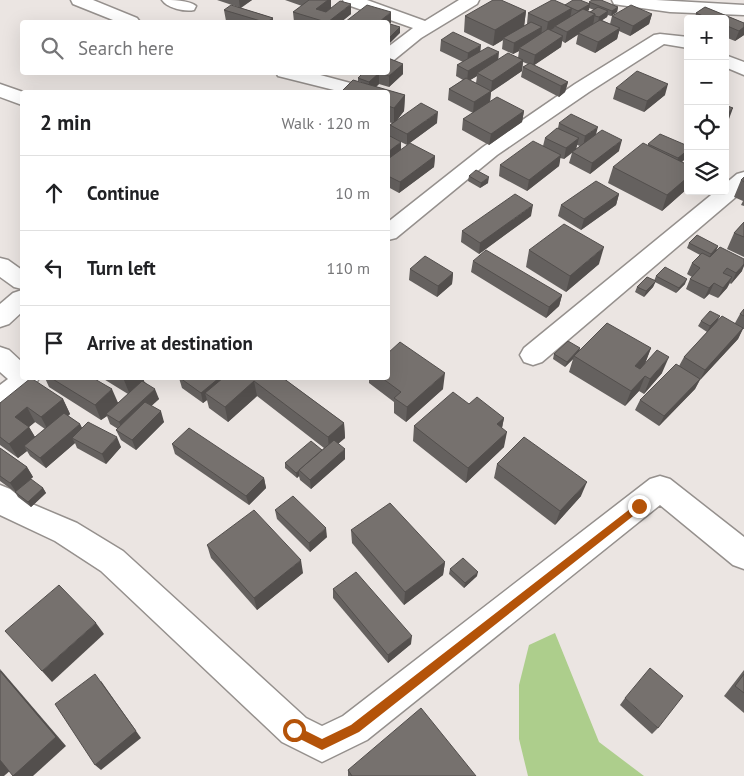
<!DOCTYPE html>
<html lang="en">
<head>
<meta charset="utf-8">
<style>
	body { margin:0; font-family:"PT Sans",sans-serif; background:#f6f6f6; color:#202124 }
	.controls { position:absolute; right:15px; top:15px; display:grid; overflow:hidden; border-radius:5px; box-shadow:0 5px 20px #0002 }
	.controls button { width:45px; height:45px; display:grid; place-items:center; padding:0; border:0; border-bottom:1px solid #e0e0e0; background:#fff; color:#202124; font:25px sans-serif }
	.stop { position:absolute; width:15px; height:15px; margin:-11px; border:4px solid #b45309; border-radius:50%; background:#fff }
	.stop.end { background:#b45309; border-color:#fff; box-shadow:0 1px 5px #0008 }
	.list { margin:0; padding:0; list-style:none }
	h2 { display:flex; justify-content:space-between; align-items:center; height:65px; margin:0; padding:0 20px; font-size:21px }
	h2 small { font-size:16px; font-weight:400; color:#757577 }
	.list li { display:grid; grid-template-columns:32px 1fr auto; gap:15px; align-items:center; box-sizing:border-box; height:75px; padding:0 20px; border-top:1px solid #e0e0e0 }
	.list b { display:block; font-size:19px; white-space:nowrap }
	.list em { font-size:16px; font-style:normal; color:#757577 }
	.icon { flex:none; width:28px; height:28px; fill:none; stroke:currentColor; stroke-width:2; stroke-linecap:round; stroke-linejoin:round }
	.map { position:relative; flex:none; width:744px; height:776px; overflow:hidden }
	.search { position:absolute; background:#fff; box-shadow:0 5px 20px #0002; left:20px; top:20px; width:370px; height:55px; display:flex; align-items:center; gap:12px; box-sizing:border-box; padding:0 18px; border-radius:5px; color:#757577; font-size:19px }
	.panel { position:absolute; background:#fff; box-shadow:0 5px 20px #0002; left:20px; top:90px; width:370px; height:290px; border-radius:5px }
	.map>svg:first-child { display:block }
</style>
</head>
<body>
<div class="map">
<svg width="744" height="776" viewBox="0 0 744 776">
	<rect width="100%" height="100%" fill="#ebe5e2"/>
	<polygon fill="#adce8c" points="555,633 599,742 644,776 528,776 519,739 519,685 529,645"/>
	<g fill="none" stroke-linecap="round" stroke-linejoin="round">
		<defs>
			<g id="minor">
				<polygon points="71,0 93,0 137,18 140,22 118,22 73,4"/>
				<path d="M 162,0 C 172,0 189,0 196,6 L 194,10 C 185,12 167,8 162,0 Z"/>
				<polygon points="343,0 367,0 425,21 459,0 479,0 477,4 421,38 394,60 388,61 388,47 413,28 345,4"/>
				<polygon points="612,0 656,0 744,5 744,15 670,12 620,5 614,4"/>
				<polygon points="660,34 688,37 688,48 664,44 589,92 497,155 396,238 388,240 388,222 483,147 575,84 654,35"/>
				<polygon points="725,55 744,62 744,75 725,67"/>
				<polygon points="276,72 309,72 354,84 356,88 354,92 342,92 278,76"/>
				<polygon points="0,84 23,92 22,105 0,97"/>
				<polygon points="744,172 744,190 542,362 533,365 524,362 520,355 524,348 716,191 725,191 725,184 737,174"/>
				<polygon points="0,258 8,260 22,270 22,289 14,287 0,277"/>
				<polygon points="22,290 22,312 9,324 0,327 0,304 13,293"/>
				<path d="M 0,347 L 9,350 L 22,362 L 22,378 L 39,378 C 32,392 15,407 0,412 L 0,385 L 8,379 L 0,372 Z"/>
				<polygon points="660,476 670,479 744,537 744,569 733,565 660,505 367,740 322,762 282,742 101,571 55,541 0,515 0,485 10,489 25,501 77,523 123,551 306,718 322,726 343,716 650,479"/>
			</g>
		</defs>
		<use href="#minor" stroke="#95908d" stroke-width="3"/>
		<use href="#minor" fill="#fff" fill-rule="evenodd"/>
	</g>
	<g fill="#65615f" fill-rule="evenodd">
		<polygon points="217,0 252,0 241,8 273,18 273,22 230,22 226,21 224,10 238,7"/>
		<polygon points="285,0 331,0 331,8 351,14 341,22 294,22 293,12 302,6"/>
		<path d="M 589,2 L 618,7 L 617,12 L 611,16 L 608,15 L 607,17 L 602,20 L 610,24 L 612,16 L 652,14 L 649,24 L 630,36 L 619,31 L 617,39 L 595,53 L 576,44 L 578,34 L 565,43 L 562,41 L 561,47 L 534,65 L 568,82 L 565,92 L 559,97 L 521,77 L 523,67 L 528,64 L 523,62 L 522,71 L 491,92 L 490,102 L 474,112 L 524,111 L 522,122 L 489,145 L 462,130 L 463,119 L 473,113 L 448,100 L 449,89 L 463,80 L 456,76 L 457,65 L 463,62 L 440,51 L 441,40 L 480,51 L 498,59 L 518,58 L 519,51 L 513,54 L 502,49 L 503,40 L 493,46 L 464,32 L 465,16 L 526,11 L 524,26 L 527,24 L 528,13 L 565,5 L 589,4 ZM 589,8 L 594,10 L 590,12 L 587,11 L 589,10 ZM 477,76 L 476,83 L 470,80 Z"/>
		<polygon points="705,7 744,23 744,35 735,41 725,37 725,19 695,19 696,13"/>
		<polygon points="403,64 403,74 389,87 379,84 376,87 405,95 404,111 397,120 437,123 407,145 389,136 390,125 392,123 388,122 388,123 388,92 358,81 358,78"/>
		<polygon points="616,88 665,95 644,112 613,99"/>
		<polygon points="688,122 688,135 684,133"/>
		<path d="M 559,123 L 596,135 L 619,151 L 590,174 L 569,163 L 572,153 L 564,159 L 560,158 L 559,166 L 527,191 L 499,176 L 500,165 L 543,146 L 545,138 L 558,128 ZM 577,145 L 580,146 L 576,149 Z"/>
		<polygon points="388,135 401,150 435,156 434,167 399,193 388,187"/>
		<polygon points="648,144 688,146 688,154 686,158 682,162 688,165 688,188 662,211 608,183 613,167 648,146"/>
		<polygon points="469,176 488,183 480,188 468,181"/>
		<polygon points="744,177 744,206 741,205 743,201 734,197 741,180"/>
		<polygon points="619,194 616,205 581,230 558,216 561,205"/>
		<polygon points="531,216 479,254 461,242 462,231"/>
		<polygon points="744,222 744,257 727,249 734,233"/>
		<polygon points="689,243 718,246 716,251 742,271 731,284 730,283 727,288 718,298 709,294 704,299 686,289 690,279 692,277 687,274 692,263 700,255 687,248"/>
		<polygon points="529,250 599,264 566,292 526,267"/>
		<polygon points="473,261 562,295 559,306 546,318 471,272"/>
		<polygon points="410,269 453,273 452,284 437,297 409,280"/>
		<polygon points="656,276 685,284 676,293 655,282 653,287 644,297 635,292 637,287 654,281"/>
		<polygon points="744,309 744,329 743,329 738,339 700,380 695,389 659,426 635,410 640,400 679,366 684,357 707,332 698,326 701,321 735,323 740,314"/>
		<polygon points="580,348 579,351 651,348 645,363 662,373 644,394 639,391 625,406 569,372 573,359 565,367 553,359 554,354"/>
		<polygon points="45,378 93,378 118,403 128,394 102,378 143,378 144,381 159,399 151,406 164,422 136,450 121,440 116,430 118,429 110,424 107,416 101,420 49,387"/>
		<polygon points="179,378 283,378 344,423 345,438 338,444 345,459 311,489 300,480 299,476 297,478 285,468 285,463 322,450 324,448 257,396 228,422 209,408 207,400 203,403 182,388"/>
		<polygon points="369,378 388,378 443,389 406,422 394,413 394,402 369,383"/>
		<path d="M 63,399 L 70,414 L 68,416 L 80,424 L 82,428 L 121,447 L 106,464 L 77,448 L 75,443 L 46,468 L 30,456 L 27,451 L 18,458 L 0,445 L 0,403 ZM 35,422 L 45,429 L 35,437 L 29,427 Z"/>
		<polygon points="469,404 504,418 502,428 504,447 466,483 413,441 414,426"/>
		<polygon points="172,444 264,478 266,488 249,505 175,454"/>
		<polygon points="0,448 27,467 33,477 29,480 43,488 46,493 31,507 18,497 15,492 0,481"/>
		<polygon points="497,464 581,496 555,525 494,478"/>
		<polygon points="275,510 327,537 310,552 277,519"/>
		<polygon points="351,530 445,562 443,575 404,605 352,543"/>
		<polygon points="207,545 303,573 257,610 211,558"/>
		<polygon points="450,569 477,576 464,588 449,574"/>
		<polygon points="333,589 411,644 388,663 333,598"/>
		<polygon points="744,670 744,713 724,696"/>
		<polygon points="625,698 658,728 652,734 620,705"/>
		<polygon points="348,770 476,776 348,776"/>
	</g>
	<g fill="#534f4d">
		<polygon points="239,0 252,0 240,8"/>
		<polygon points="328,0 331,0 331,8 317,20 316,9"/>
		<polygon points="351,4 351,14 341,22 328,22"/>
		<polygon points="590,4 589,10 577,16 578,11"/>
		<polygon points="618,7 617,12 611,16 612,11"/>
		<polygon points="572,8 570,19 555,26 554,28 546,33 548,22"/>
		<polygon points="526,11 524,27 503,38 503,40 493,46 495,30"/>
		<polygon points="608,11 607,17 598,23 599,17"/>
		<polygon points="391,12 391,23 388,26 388,22 379,22"/>
		<polygon points="595,14 593,25 565,43 567,32"/>
		<polygon points="652,14 649,24 630,36 633,26"/>
		<polygon points="273,18 273,22 267,22"/>
		<polygon points="400,27 400,33 388,45 388,39"/>
		<polygon points="542,27 541,38 519,48 519,51 513,54 514,43"/>
		<polygon points="744,27 744,35 735,41 739,31"/>
		<polygon points="620,28 617,39 595,53 598,42"/>
		<polygon points="563,36 561,47 533,66 535,55"/>
		<polygon points="481,45 480,56 467,64 468,53"/>
		<polygon points="499,52 498,63 477,73 477,76 467,82 468,71"/>
		<polygon points="523,60 522,71 491,92 492,81"/>
		<polygon points="403,64 403,74 389,87 389,76"/>
		<polygon points="379,73 379,84 369,92 369,82"/>
		<polygon points="568,82 565,92 559,97 561,86"/>
		<polygon points="668,84 665,95 644,112 647,101"/>
		<polygon points="491,91 490,102 473,113 474,102"/>
		<polygon points="405,95 404,111 394,124 394,108"/>
		<polygon points="733,108 729,119 725,122 725,115"/>
		<polygon points="524,111 522,122 489,145 491,134"/>
		<polygon points="438,112 437,123 407,145 407,134"/>
		<polygon points="598,127 595,138 583,147 585,136"/>
		<polygon points="579,138 576,149 564,159 566,148"/>
		<polygon points="622,140 619,151 590,174 592,163"/>
		<polygon points="401,142 401,153 388,163 388,152"/>
		<polygon points="688,150 688,154 686,158 674,169 678,158"/>
		<polygon points="561,155 559,166 527,191 529,180"/>
		<polygon points="435,156 434,167 399,193 400,182"/>
		<polygon points="489,177 488,183 480,188 481,183"/>
		<polygon points="688,177 688,188 662,211 667,195"/>
		<polygon points="619,194 616,205 581,230 584,219"/>
		<polygon points="533,205 531,216 479,254 480,243"/>
		<polygon points="718,246 716,251 708,259 711,254"/>
		<polygon points="604,247 599,264 566,292 570,276"/>
		<polygon points="744,264 744,266 742,271 731,284 736,273"/>
		<polygon points="453,273 452,284 437,297 438,286"/>
		<polygon points="732,277 727,288 718,298 723,288"/>
		<polygon points="687,279 685,284 676,293 679,288"/>
		<polygon points="656,281 653,287 644,297 646,291"/>
		<polygon points="714,283 709,294 704,299 709,288"/>
		<polygon points="562,295 559,306 546,318 549,307"/>
		<polygon points="720,316 717,322 707,332 710,326"/>
		<polygon points="743,328 738,339 700,380 705,370"/>
		<polygon points="580,348 578,354 574,356 573,359 565,367 567,362"/>
		<polygon points="651,348 645,364 629,381 635,366"/>
		<polygon points="669,357 662,373 644,394 650,379"/>
		<polygon points="445,373 443,389 406,422 407,407"/>
		<polygon points="645,376 639,391 625,406 631,391"/>
		<polygon points="126,378 143,378 144,381 130,395 124,380"/>
		<polygon points="219,378 234,378 205,393 207,400 203,403 201,393"/>
		<polygon points="700,379 695,389 659,426 664,416"/>
		<polygon points="254,381 257,396 228,422 225,407"/>
		<polygon points="112,389 119,405 106,414 107,416 101,420 95,405"/>
		<polygon points="155,389 159,399 123,432 119,422"/>
		<polygon points="63,399 70,414 49,432 41,417"/>
		<polygon points="27,407 35,422 24,431 15,417"/>
		<polygon points="161,411 164,422 136,450 132,440"/>
		<polygon points="504,418 501,432 497,424"/>
		<polygon points="344,423 345,438 329,451 328,437"/>
		<polygon points="80,424 85,434 72,438 75,443 46,468 40,458"/>
		<polygon points="29,427 38,442 24,446 27,451 18,458 9,444"/>
		<polygon points="507,432 504,447 466,483 468,468"/>
		<polygon points="117,437 121,447 106,464 102,454"/>
		<polygon points="345,449 345,459 311,489 310,480"/>
		<polygon points="27,467 33,477 16,492 10,483"/>
		<polygon points="299,471 299,476 297,478 296,473"/>
		<polygon points="264,478 266,488 249,505 246,496"/>
		<polygon points="587,482 581,496 555,525 560,511"/>
		<polygon points="43,488 46,493 31,507 28,502"/>
		<polygon points="326,528 327,537 310,552 309,543"/>
		<polygon points="301,560 303,573 257,610 254,598"/>
		<polygon points="445,562 443,575 404,605 405,592"/>
		<polygon points="478,572 477,576 464,588 465,583"/>
		<polygon points="96,623 104,634 52,682 42,671"/>
		<polygon points="412,636 411,644 388,663 388,655"/>
		<polygon points="0,669 66,746 33,776 13,776"/>
		<polygon points="101,681 141,738 101,770 95,765"/>
		<polygon points="0,760 12,769 4,776 0,776"/>
	</g>
	<g fill="#76716e" stroke="#534f4d">
		<polygon points="309,0 328,0 316,9 326,12 340,1 351,4 328,22 326,22 293,12"/>
		<polygon points="493,0 501,0 526,11 495,30 465,16"/>
		<polygon points="552,0 554,0 572,8 548,22 528,13"/>
		<polygon points="573,0 580,0 590,4 578,11 565,5"/>
		<polygon points="592,0 601,0 618,7 612,11 589,2"/>
		<polygon points="231,5 273,18 267,22 264,22 224,10"/>
		<polygon points="367,5 391,12 379,22 345,22"/>
		<polygon points="631,5 652,14 633,26 612,16"/>
		<polygon points="598,7 608,11 599,17 595,16 595,14 590,12"/>
		<polygon points="705,7 744,23 744,27 739,31 725,25 725,19 710,19 696,13"/>
		<polygon points="583,9 595,14 567,32 555,26"/>
		<polygon points="600,20 620,28 598,42 578,33"/>
		<polygon points="531,22 542,27 514,43 503,38"/>
		<polygon points="390,24 400,27 388,39 388,26"/>
		<polygon points="548,29 563,36 535,55 519,48"/>
		<polygon points="453,32 481,45 468,53 441,40"/>
		<polygon points="488,47 499,52 468,71 457,65"/>
		<polygon points="508,53 523,60 492,81 477,73"/>
		<polygon points="388,58 403,64 389,76 379,73 369,82 358,78 364,72 388,72"/>
		<polygon points="530,63 568,82 561,86 523,67"/>
		<polygon points="637,71 668,84 647,101 616,88"/>
		<polygon points="466,78 491,91 474,102 449,89"/>
		<polygon points="353,80 405,95 394,108 388,106 388,92 341,92"/>
		<polygon points="497,97 524,111 491,134 463,119"/>
		<polygon points="421,103 438,112 407,134 390,125"/>
		<polygon points="725,105 733,108 725,115"/>
		<polygon points="571,114 598,127 585,136 559,123"/>
		<polygon points="557,128 579,138 566,148 545,138"/>
		<polygon points="602,130 622,140 592,163 572,152"/>
		<polygon points="660,134 688,146 688,150 678,158 648,144"/>
		<polygon points="388,135 401,142 388,152"/>
		<polygon points="533,141 561,155 529,180 500,165"/>
		<polygon points="410,143 435,156 400,182 388,176 388,159"/>
		<polygon points="643,143 688,165 688,177 667,195 613,167"/>
		<polygon points="476,170 489,177 481,183 469,176"/>
		<polygon points="744,177 744,182 741,180"/>
		<polygon points="596,181 619,194 584,219 561,205"/>
		<polygon points="515,194 533,205 480,243 462,231"/>
		<polygon points="744,222 744,237 734,233"/>
		<polygon points="564,224 604,247 570,276 529,250"/>
		<polygon points="697,235 718,246 711,254 689,243"/>
		<polygon points="720,247 744,259 744,264 736,273 727,268 723,273 732,277 723,288 714,283 709,288 690,279 700,268 692,263 702,253 710,257"/>
		<polygon points="486,250 562,295 549,307 473,261"/>
		<polygon points="425,256 453,273 438,286 410,269"/>
		<polygon points="665,267 687,279 679,288 656,276"/>
		<polygon points="647,277 656,281 646,291 637,287"/>
		<polygon points="744,309 744,316 740,314"/>
		<polygon points="710,311 720,316 710,326 701,321"/>
		<polygon points="722,316 743,328 705,370 684,357"/>
		<polygon points="607,323 651,348 635,366 640,369 657,350 669,357 650,379 645,376 631,391 574,356"/>
		<polygon points="568,341 580,348 567,362 554,354"/>
		<polygon points="400,342 445,373 407,407 394,398 401,392 382,378 388,378 388,353"/>
		<polygon points="676,364 700,379 664,416 640,400"/>
		<polygon points="31,378 63,399 41,417 27,407 15,417 29,427 9,444 0,437 0,403"/>
		<polygon points="51,378 93,378 112,389 95,405"/>
		<polygon points="180,378 219,378 201,393"/>
		<polygon points="223,378 283,378 344,423 328,437 254,381 225,407 205,393"/>
		<polygon points="142,381 155,389 119,422 106,414"/>
		<polygon points="453,392 469,404 477,397 504,418 497,424 507,432 468,468 414,426"/>
		<polygon points="145,402 161,411 132,440 116,430"/>
		<polygon points="64,413 80,424 40,458 24,446"/>
		<polygon points="88,422 117,437 102,454 72,438"/>
		<polygon points="189,428 264,478 246,496 172,444"/>
		<polygon points="524,437 587,482 560,511 497,464"/>
		<polygon points="334,440 345,449 310,480 299,470"/>
		<polygon points="311,441 322,450 299,470 299,471 296,473 285,463"/>
		<polygon points="0,448 27,467 10,483 0,476"/>
		<polygon points="31,479 43,488 28,502 15,492"/>
		<polygon points="293,496 326,528 309,543 275,510"/>
		<polygon points="390,503 445,562 405,592 351,530"/>
		<polygon points="254,510 301,560 254,598 207,545"/>
		<polygon points="463,558 478,572 465,583 450,569"/>
		<polygon points="356,572 412,636 388,655 333,589"/>
		<polygon points="59,585 96,623 42,671 5,631"/>
		<polygon points="650,668 683,696 658,728 625,698"/>
		<polygon points="0,671 56,737 13,776 0,760"/>
		<polygon points="95,674 136,731 95,765 55,704"/>
		<polygon points="744,674 744,693 735,686"/>
		<polygon points="421,708 476,776 352,776 348,770"/>
	</g>
	<polygon fill="#b45309" points="639,502 642,503 642,509 359,732 322,750 290,734 289,730 290,726 294,725 322,739 351,725"/>
</svg>
<div class="controls">
<button>+</button>
<button>−</button>
<button><svg class="icon" aria-label="locate" viewBox="0 0 24 24"><circle cx="12" cy="12" r="6"/><path d="M12 2v4M12 18v4M2 12h4M18 12h4"/></svg></button>
<button><svg class="icon" aria-label="layers" viewBox="0 0 24 24"><path d="M12 4l9 5-9 5-9-5zM3 14l9 5 9-5"/></svg></button>
</div>
<div class="stop" style="left:294px;top:730px"></div>
<div class="stop end" style="left:639px;top:506px"></div>
<div class="search"><svg class="icon" aria-label="search" viewBox="0 0 24 24"><circle cx="10" cy="10" r="6"/><path d="M15 15l6 6"/></svg>Search here</div>
<section class="panel">
<h2>2 min<small>Walk · 120 m</small></h2>
<ul class="list">
<li><svg class="icon" aria-label="ahead" viewBox="0 0 24 24"><path d="M12 20V5M6 11l6-6 6 6"/></svg><div><b>Continue</b></div><em>10 m</em></li>
<li><svg class="icon" aria-label="left" viewBox="0 0 24 24"><path d="M17 20v-9H6M10 6l-5 5 5 5"/></svg><div><b>Turn left</b></div><em>110 m</em></li>
<li><svg class="icon" aria-label="arrive" viewBox="0 0 24 24"><path d="M6 21V4h12l-3 4 3 4H6"/></svg><div><b>Arrive at destination</b></div></li>
</ul>
</section>
</div>
</body>
</html>
